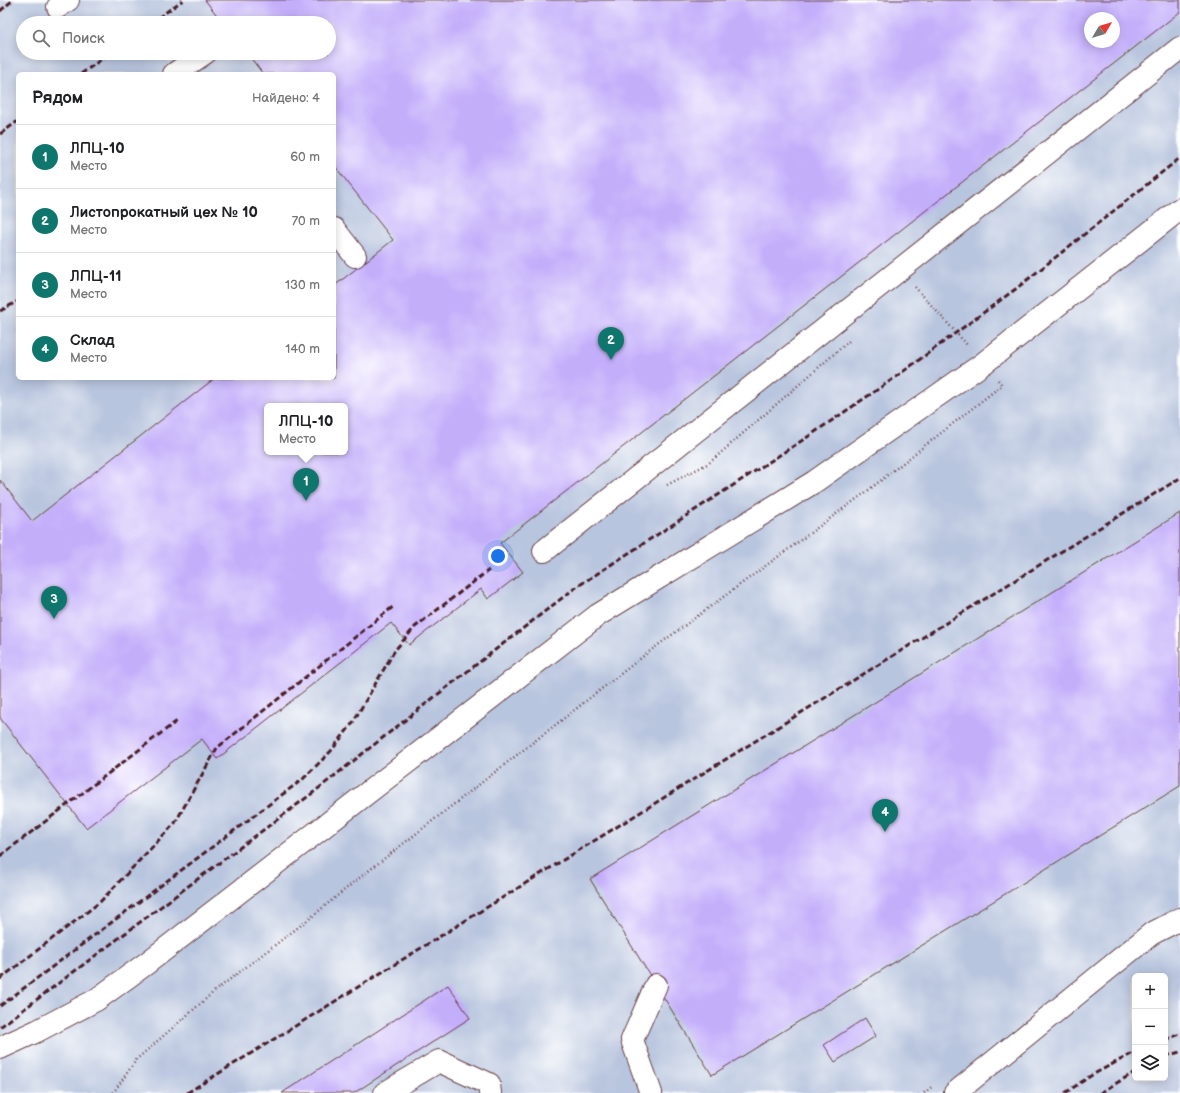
<!DOCTYPE html>
<html lang="ru">
<head>
<meta charset="utf-8">
<style>
	body { margin:0; font-family:"Balsamiq Sans",sans-serif; background:#f2f2f2; color:#202124 }
	.controls { position:absolute; right:12px; bottom:12px; display:grid; overflow:hidden; border-radius:6px; box-shadow:0 2px 10px #0003 }
	.controls button { width:36px; height:36px; display:grid; place-items:center; padding:0; border:0; border-bottom:1px solid #e0e0e0; background:#fff; color:#202124; font:20px sans-serif }
	.compass { position:absolute; left:1084px; top:12px; width:36px; height:36px; border-radius:50%; background:#fff; box-shadow:0 2px 10px #0003; rotate:52deg }
	.you { position:absolute; left:498px; top:556px; width:14px; height:14px; margin:-10px; border:3px solid #fff; border-radius:50%; background:#1a73e8; box-shadow:0 0 0 6px #1a73e833 }
	.badge { display:grid; place-items:center; width:26px; height:26px; border-radius:50%; background:#0f766e; color:#fff; font-size:13px; font-weight:700 }
	.pin { position:absolute; translate:-50% -33px; filter:drop-shadow(0 1px 2px #0008) }
	.pin::after { content:''; position:absolute; top:21px; width:14px; height:12px; background:inherit; clip-path:polygon(0 0,100% 0,50% 100%) }
	.popup { position:absolute; left:264px; top:403px; width:84px; height:52px; box-sizing:border-box; display:grid; place-content:center; border-radius:6px; background:#fff; filter:drop-shadow(0 1px 3px #0005); font-size:13px; white-space:nowrap; color:#757577 }
	.popup b { font-size:15px; color:#202124 }
	.popup::after { content:''; position:absolute; left:50%; top:100%; margin-left:-8px; border:8px solid transparent; border-top-color:#fff }
	.list { margin:0; padding:0; list-style:none }
	h2 { display:flex; justify-content:space-between; align-items:center; height:52px; margin:0; padding:0 16px; font-size:17px }
	h2 small { font-size:13px; font-weight:400; color:#757577 }
	.list li { display:grid; grid-template-columns:26px 1fr auto; gap:12px; align-items:center; box-sizing:border-box; height:64px; padding:0 16px; border-top:1px solid #e0e0e0 }
	.list b { display:block; font-size:15px; white-space:nowrap }
	.list p { margin:0; font-size:13px; white-space:nowrap; color:#757577 }
	.list em { font-size:13px; font-style:normal; color:#757577 }
	.icon { flex:none; width:22px; height:22px; fill:none; stroke:currentColor; stroke-width:2; stroke-linecap:round; stroke-linejoin:round }
	.map { position:relative; flex:none; width:1180px; height:1093px; overflow:hidden }
	.search { position:absolute; background:#fff; box-shadow:0 2px 10px #0003; left:16px; top:16px; width:320px; height:44px; display:flex; align-items:center; gap:10px; box-sizing:border-box; padding:0 14px; border-radius:22px; color:#757577; font-size:15px }
	.panel { position:absolute; background:#fff; box-shadow:0 2px 10px #0003; left:16px; top:72px; width:320px; height:308px; border-radius:6px }
	.map>svg:first-child { display:block }
</style>
</head>
<body>
<div class="map">
<svg width="1180" height="1093" viewBox="0 0 1180 1093">
	<rect width="100%" height="100%" fill="#fff"/>
	<filter id="ink" filterUnits="userSpaceOnUse"><feTurbulence type="fractalNoise" baseFrequency=".025" numOctaves="2"/><feDisplacementMap in="SourceGraphic" scale="8" xChannelSelector="R" yChannelSelector="G"/><feConvolveMatrix kernelMatrix="1 2 1 2 8 2 1 2 1" color-interpolation-filters="sRGB"/></filter>
	<filter id="wash" filterUnits="userSpaceOnUse"><feTurbulence type="fractalNoise" baseFrequency=".012" numOctaves="4" result="noise"/><feDisplacementMap in="SourceGraphic" scale="16" xChannelSelector="R" yChannelSelector="G"/><feGaussianBlur stdDeviation="0.9" result="paint"/><feColorMatrix in="noise" values="0 0 0 0 0 0 0 0 0 0 0 0 0 0 0 0 0 1.4 0 .05"/><feComposite in="paint" operator="in"/></filter>
	<g filter="url(#wash)">
		<rect width="100%" height="100%" fill="#f5e6d0"/>
		<path fill="#b8c5de" fill-rule="evenodd" d="M 0,0 L 1180,0 L 1180,1093 L 0,1093 ZM 1090,18 L 1114,18 L 1114,42 L 1090,42 ZM 23,23 L 329,23 L 329,53 L 23,53 ZM 18,74 L 334,74 L 334,378 L 18,378 ZM 267,406 L 345,406 L 345,452 L 267,452 ZM 1135,976 L 1165,976 L 1165,1078 L 1135,1078 Z"/>
		<g id="blocks">
			<g fill="#c3aefa" fill-rule="evenodd">
				<path d="M 205,0 L 1180,0 L 1180,12 L 500,543 L 523,572 L 488,599 L 481,589 L 409,645 L 391,623 L 217,759 L 202,739 L 86,828 L 0,718 L 0,480 L 32,521 L 215,378 L 334,378 L 334,286 L 393,240 L 334,165 L 334,74 L 263,74 L 247,53 L 329,53 L 329,23 L 223,23 ZM 1090,18 L 1114,18 L 1114,42 L 1090,42 ZM 267,406 L 345,406 L 345,452 L 267,452 Z"/>
				<polygon points="1180,513 1180,786 712,1075 590,879"/>
				<polygon points="448,985 470,1018 354,1093 282,1093"/>
				<polygon points="865,1018 876,1036 835,1062 824,1045"/>
			</g>
		</g>
	</g>
	<g filter="url(#ink)">
		<use href="#blocks" fill-opacity="0" stroke="#643d44" stroke-width="1"/>
		<g fill="none" stroke-linecap="round" stroke-linejoin="round">
			<defs>
				<g id="minor">
					<polyline points="58,7 68,0"/>
					<polyline points="174,74 205,53"/>
					<polyline points="334,229 355,256"/>
					<polyline points="544,551 1180,48"/>
					<polyline points="0,1048 37,1031 96,1000 147,963 598,615 814,482 984,363 1180,209"/>
					<polyline points="385,1093 439,1061 489,1084 490,1093"/>
					<polyline points="651,1093 632,1040 656,985"/>
					<polyline points="955,1093 1151,934 1180,919"/>
				</g>
			</defs>
			<use href="#minor" stroke="#643d44" stroke-width="24"/>
			<g stroke="#643d44" stroke-width="2.5" stroke-dasharray="1 3" stroke-linecap="butt">
				<polyline points="915,287 968,346"/>
				<polyline points="667,485 709,463 849,341"/>
				<polyline points="113,1093 137,1059 216,990 309,919 353,883 650,651 866,492 1002,385 998,380"/>
				<polyline points="924,1093 933,1086"/>
			</g>
			<use href="#minor" stroke="#fff" stroke-width="22"/>
			<g stroke="#4a1f2b" stroke-width="3" stroke-dasharray="6 3" stroke-linecap="butt">
				<polyline points="0,11 13,0"/>
				<polyline points="151,23 183,0"/>
				<polyline points="81,74 110,53"/>
				<polyline points="0,134 18,121"/>
				<polyline points="0,311 18,301"/>
				<polyline points="0,856 177,721"/>
				<polyline points="0,979 100,902 175,823 217,748 394,606"/>
				<polyline points="0,1006 303,779 331,751 352,724 395,650 415,627 489,570"/>
				<polyline points="0,1027 314,792 437,695 575,588 809,436 893,379 1017,288 1180,158"/>
				<polyline points="1165,1040 1180,1034"/>
				<polyline points="1165,1056 1180,1052"/>
				<polyline points="187,1093 1180,478"/>
				<polyline points="1065,1093 1092,1075 1135,1052"/>
				<polyline points="1100,1093 1135,1072"/>
			</g>
		</g>
	</g>
</svg>
<div class="controls">
<button>+</button>
<button>−</button>
<button><svg class="icon" aria-label="layers" viewBox="0 0 24 24"><path d="M12 4l9 5-9 5-9-5zM3 14l9 5 9-5"/></svg></button>
</div>
<svg class="compass" viewBox="-18 -18 36 36"><path d="M0-13l5 13h-10z" fill="#e53935"/><path d="M0 13l5-13h-10z" fill="#757577"/></svg>
<div class="you"></div>
<div class="pin badge" style="left:306px;top:501px">1</div>
<div class="popup"><b>ЛПЦ-10</b>Место</div>
<div class="pin badge" style="left:611px;top:360px">2</div>
<div class="pin badge" style="left:54px;top:619px">3</div>
<div class="pin badge" style="left:885px;top:832px">4</div>
<div class="search"><svg class="icon" aria-label="search" viewBox="0 0 24 24"><circle cx="10" cy="10" r="6"/><path d="M15 15l6 6"/></svg>Поиск</div>
<section class="panel">
<h2>Рядом<small>Найдено: 4</small></h2>
<ul class="list">
<li><span class="badge">1</span><div><b>ЛПЦ-10</b><p>Место</p></div><em>60 m</em></li>
<li><span class="badge">2</span><div><b>Листопрокатный цех № 10</b><p>Место</p></div><em>70 m</em></li>
<li><span class="badge">3</span><div><b>ЛПЦ-11</b><p>Место</p></div><em>130 m</em></li>
<li><span class="badge">4</span><div><b>Склад</b><p>Место</p></div><em>140 m</em></li>
</ul>
</section>
</div>
</body>
</html>
